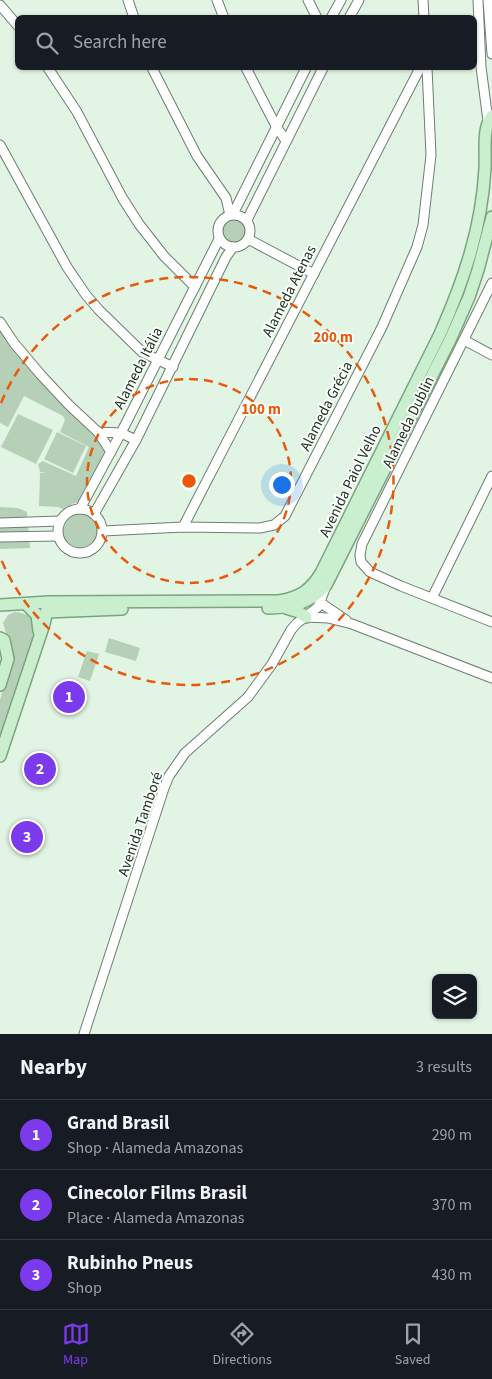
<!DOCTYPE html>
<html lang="en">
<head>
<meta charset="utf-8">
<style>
	body { margin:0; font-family:"Source Sans 3",sans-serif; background:#20242c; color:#f1f3f6 }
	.controls { position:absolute; right:15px; bottom:15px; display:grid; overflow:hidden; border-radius:8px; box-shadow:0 1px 4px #0004 }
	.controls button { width:45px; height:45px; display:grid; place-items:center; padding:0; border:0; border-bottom:1px solid #363941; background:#171b24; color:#f1f3f6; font:25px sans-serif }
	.you { position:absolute; left:281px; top:484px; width:18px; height:18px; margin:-12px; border:4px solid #fff; border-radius:50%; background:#1a73e8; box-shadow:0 0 0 8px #1a73e833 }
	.badge { display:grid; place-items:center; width:32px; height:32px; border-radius:50%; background:#7c3aed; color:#fff; font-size:16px; font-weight:700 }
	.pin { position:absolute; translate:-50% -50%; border:2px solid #fff; box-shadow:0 1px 5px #0006 }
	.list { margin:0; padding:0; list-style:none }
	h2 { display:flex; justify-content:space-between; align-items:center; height:65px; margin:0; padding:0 20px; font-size:21px }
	h2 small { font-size:16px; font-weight:400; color:#9ea1a6 }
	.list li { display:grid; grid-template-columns:32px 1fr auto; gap:15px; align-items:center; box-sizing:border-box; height:70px; padding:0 20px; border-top:1px solid #363941 }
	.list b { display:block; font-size:19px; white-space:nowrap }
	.list p { margin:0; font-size:16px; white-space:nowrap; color:#9ea1a6 }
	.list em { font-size:16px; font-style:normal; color:#9ea1a6 }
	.icon { flex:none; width:28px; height:28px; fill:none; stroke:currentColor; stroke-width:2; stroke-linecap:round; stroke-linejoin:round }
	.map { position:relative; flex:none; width:492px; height:1034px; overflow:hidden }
	.search { position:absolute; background:#171b24; box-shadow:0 1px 4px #0004; left:15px; right:15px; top:15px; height:55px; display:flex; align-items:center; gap:12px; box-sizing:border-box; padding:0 18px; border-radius:8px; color:#9ea1a6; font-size:19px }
	.sheet { height:275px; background:#171b24 }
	nav { display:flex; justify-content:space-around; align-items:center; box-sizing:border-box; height:70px; border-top:1px solid #363941; background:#171b24; font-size:14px; color:#9ea1a6 }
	nav a { display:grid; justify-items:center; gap:2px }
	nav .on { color:#7c3aed }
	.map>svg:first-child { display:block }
</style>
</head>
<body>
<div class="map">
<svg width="492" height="1034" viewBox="0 0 492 1034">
	<rect width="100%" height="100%" fill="#e2f5e4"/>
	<g fill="#b6d0b8">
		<circle cx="234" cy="230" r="12"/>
		<polygon points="0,328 55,395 105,448 106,456 82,501 72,504 65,510 58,507 39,506 40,473 46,473 40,472 38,464 43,461 76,476 89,447 60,432 65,420 63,416 24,396 8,427 0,423"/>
		<polygon points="18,414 53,430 36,464 1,447"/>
		<polygon points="57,432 86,446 73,473 44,459"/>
		<polygon points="0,507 18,508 27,512 30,548 0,549"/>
		<circle cx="80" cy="531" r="18"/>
		<path d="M 15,612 C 37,615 35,621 33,641 L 0,740 L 0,700 L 13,657 L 3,623 L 8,615 Z"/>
		<polygon points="109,638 140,648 136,661 105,652"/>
		<polygon points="87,651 99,654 90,681 78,677"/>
	</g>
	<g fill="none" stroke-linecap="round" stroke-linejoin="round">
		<defs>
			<g id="minor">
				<polyline points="128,0 134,18"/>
				<polyline points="217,0 224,18"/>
				<polyline points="308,0 317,18"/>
				<polyline points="423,0 424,18"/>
				<polyline points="478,0 481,67 488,121"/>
				<polyline points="488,0 492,54"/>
				<polyline points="0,5 18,26"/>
				<polyline points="331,18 341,0"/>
				<polyline points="349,18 359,0"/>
				<polyline points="48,68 77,112 123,199 139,224 164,256 195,287"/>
				<polyline points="152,68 197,156 226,198 230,215"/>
				<polyline points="246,68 276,126 286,141"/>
				<polyline points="0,145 67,267 86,295 99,310 142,352 173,367"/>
				<polyline points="233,214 306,68"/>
				<circle cx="234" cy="231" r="16"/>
				<polyline points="247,220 323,68"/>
				<polyline points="248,239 314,274"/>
				<polyline points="492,283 362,544 360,555 361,562 370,572 401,586 492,622"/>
				<polyline points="0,322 14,343 41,375 69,405 98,432 111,452"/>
				<polyline points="464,340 492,355"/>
				<polyline points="98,432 121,433 136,440"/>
				<circle cx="80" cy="531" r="22"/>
				<polyline points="80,509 121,433 219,239"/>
				<polyline points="94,514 136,440 226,257 233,247"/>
				<polyline points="0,523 60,521"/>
				<polyline points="183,527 420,68"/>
				<polyline points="103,531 183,527 260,528 274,525 285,516 382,327 417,247 423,225 431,155 427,68"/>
				<polyline points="0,537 58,536"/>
				<polyline points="432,598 492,476"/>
				<polyline points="321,603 346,620"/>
				<polyline points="306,617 328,618 352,624 492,678"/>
				<polyline points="84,1034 164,788 169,776 185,753 248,697 272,664 291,630 296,624 318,607 326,586"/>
			</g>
			<g id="major">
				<polyline points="26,604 37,615 39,631"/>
				<path d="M 0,605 L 49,602 L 279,601 C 300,597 310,591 321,573 L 440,334 C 464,280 482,227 485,168 C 486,152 482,128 492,116"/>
				<path d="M 268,608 C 291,608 311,603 326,585 L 450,340 L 469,297 L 478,270 L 492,217"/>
				<polyline points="286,608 299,612 306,617"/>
				<polyline points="46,612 122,609"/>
				<polyline points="0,638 4,640 8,659 0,685"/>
				<polyline points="0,756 44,624 48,606"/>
			</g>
		</defs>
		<use href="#minor" stroke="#6d7e6f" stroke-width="11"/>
		<use href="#major" stroke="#7aa47e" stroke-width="14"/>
		<use href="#minor" stroke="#fff" stroke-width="9"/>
		<use href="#major" stroke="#caefce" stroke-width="11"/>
	</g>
	<g fill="none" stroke="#e8590c" stroke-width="2.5" stroke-dasharray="9 6">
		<circle cx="189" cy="481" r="102"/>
		<path d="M1 403A204 204 0 1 1 1 559"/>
	</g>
	<g text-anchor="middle" stroke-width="4" stroke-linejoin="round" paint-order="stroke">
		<g font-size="15" fill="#252c25" stroke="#f7fff8">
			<text transform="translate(289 291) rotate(-63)" y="5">Alameda Atenas</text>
			<text transform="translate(138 368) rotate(-63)" y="5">Alameda Itália</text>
			<text transform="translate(326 406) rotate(-63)" y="5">Alameda Grécia</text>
			<text transform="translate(408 422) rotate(-64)" y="5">Alameda Dublin</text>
			<text transform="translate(350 481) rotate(-64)" y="5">Avenida Paiol Velho</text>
			<text transform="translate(140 824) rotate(-71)" y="5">Avenida Tamboré</text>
		</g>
	</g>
	<circle cx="189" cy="481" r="8" fill="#e8590c" stroke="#f7fff8" stroke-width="2.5"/>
	<g font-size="15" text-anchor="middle" font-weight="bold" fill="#e8590c" stroke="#f7fff8" stroke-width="4" stroke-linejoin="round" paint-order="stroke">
		<text x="333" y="342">200 m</text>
		<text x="261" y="414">100 m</text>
	</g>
</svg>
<div class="controls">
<button><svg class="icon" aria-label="layers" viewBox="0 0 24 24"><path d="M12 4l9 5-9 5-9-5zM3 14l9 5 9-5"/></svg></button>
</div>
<div class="you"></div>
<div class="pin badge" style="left:69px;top:697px">1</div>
<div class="pin badge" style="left:40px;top:769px">2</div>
<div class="pin badge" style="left:27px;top:837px">3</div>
<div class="search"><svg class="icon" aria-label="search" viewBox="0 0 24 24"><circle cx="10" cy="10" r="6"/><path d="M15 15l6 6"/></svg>Search here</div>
</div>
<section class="sheet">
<h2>Nearby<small>3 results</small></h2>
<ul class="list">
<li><span class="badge">1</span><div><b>Grand Brasil</b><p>Shop · Alameda Amazonas</p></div><em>290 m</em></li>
<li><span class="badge">2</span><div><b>Cinecolor Films Brasil</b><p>Place · Alameda Amazonas</p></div><em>370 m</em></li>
<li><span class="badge">3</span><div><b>Rubinho Pneus</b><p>Shop</p></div><em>430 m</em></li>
</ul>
</section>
<nav>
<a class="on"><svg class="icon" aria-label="map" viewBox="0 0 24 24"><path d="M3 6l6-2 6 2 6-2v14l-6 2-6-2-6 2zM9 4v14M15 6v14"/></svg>Map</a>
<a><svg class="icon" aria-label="directions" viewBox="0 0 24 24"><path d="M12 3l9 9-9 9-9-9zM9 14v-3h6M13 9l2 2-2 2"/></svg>Directions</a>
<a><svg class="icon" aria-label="saved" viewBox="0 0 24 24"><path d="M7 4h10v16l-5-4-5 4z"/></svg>Saved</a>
</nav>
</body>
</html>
